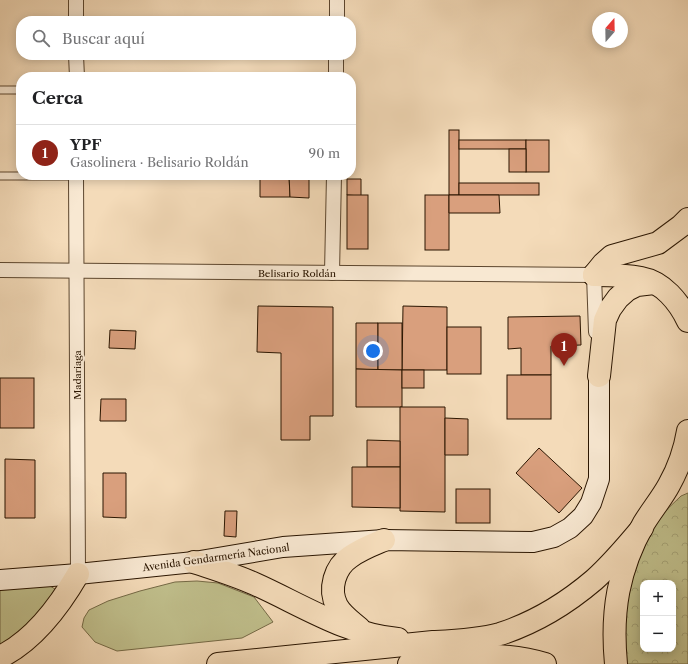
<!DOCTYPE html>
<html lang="es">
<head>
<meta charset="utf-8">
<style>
	body { margin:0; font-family:"Libre Caslon Text",serif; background:#f2f2f2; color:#202124 }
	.controls { position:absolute; right:12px; bottom:12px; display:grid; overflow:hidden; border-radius:8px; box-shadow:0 2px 10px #0003 }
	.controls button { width:36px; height:36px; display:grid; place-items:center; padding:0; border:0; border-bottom:1px solid #e0e0e0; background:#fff; color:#202124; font:20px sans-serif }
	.compass { position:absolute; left:592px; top:12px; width:36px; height:36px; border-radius:50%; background:#fff; box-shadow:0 2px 10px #0003; rotate:20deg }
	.you { position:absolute; left:373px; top:351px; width:14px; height:14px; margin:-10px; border:3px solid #fff; border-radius:50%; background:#1a73e8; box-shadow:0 0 0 6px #1a73e833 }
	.badge { display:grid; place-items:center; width:26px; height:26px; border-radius:50%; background:#8f2418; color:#fff; font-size:13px; font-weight:700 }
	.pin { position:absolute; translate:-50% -33px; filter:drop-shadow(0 1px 2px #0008) }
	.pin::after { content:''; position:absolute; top:21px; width:14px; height:12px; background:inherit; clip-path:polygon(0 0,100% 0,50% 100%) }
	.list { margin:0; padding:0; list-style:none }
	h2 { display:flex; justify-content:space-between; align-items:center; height:52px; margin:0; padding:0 16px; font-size:17px }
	h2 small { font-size:13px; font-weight:400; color:#757577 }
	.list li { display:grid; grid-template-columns:26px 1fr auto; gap:12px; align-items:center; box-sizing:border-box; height:56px; padding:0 16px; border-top:1px solid #e0e0e0 }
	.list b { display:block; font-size:15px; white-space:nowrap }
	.list p { margin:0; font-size:13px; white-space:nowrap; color:#757577 }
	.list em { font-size:13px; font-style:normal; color:#757577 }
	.icon { flex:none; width:22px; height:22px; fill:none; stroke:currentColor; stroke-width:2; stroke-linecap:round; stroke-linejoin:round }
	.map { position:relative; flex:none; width:688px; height:664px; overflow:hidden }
	.search { position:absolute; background:#fff; box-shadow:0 2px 10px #0003; left:16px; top:16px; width:340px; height:44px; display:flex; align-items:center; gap:10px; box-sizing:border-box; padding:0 14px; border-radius:16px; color:#757577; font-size:15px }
	.panel { position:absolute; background:#fff; box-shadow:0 2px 10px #0003; left:16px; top:72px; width:340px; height:108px; border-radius:16px }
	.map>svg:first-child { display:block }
</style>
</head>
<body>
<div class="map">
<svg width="688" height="664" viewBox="0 0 688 664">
	<defs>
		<pattern id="park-crowns" width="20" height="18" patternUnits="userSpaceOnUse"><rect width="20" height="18" fill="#c0bf8c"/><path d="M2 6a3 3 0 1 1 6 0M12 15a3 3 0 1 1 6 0" fill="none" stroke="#a5a377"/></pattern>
	</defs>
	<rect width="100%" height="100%" fill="#f4dbb9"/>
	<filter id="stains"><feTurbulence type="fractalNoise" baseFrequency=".005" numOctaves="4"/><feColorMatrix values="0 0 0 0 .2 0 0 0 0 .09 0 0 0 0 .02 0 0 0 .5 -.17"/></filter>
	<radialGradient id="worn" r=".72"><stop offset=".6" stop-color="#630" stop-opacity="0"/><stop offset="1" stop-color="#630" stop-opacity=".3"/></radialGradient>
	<g fill="#c0bf8c" stroke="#756a46">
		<polygon points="197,581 218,583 254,597 273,622 242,638 117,651 95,642 82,627 84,618 89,610 108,601 140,591 175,582"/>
		<polygon points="50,586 55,589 57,594 56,602 0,650 0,589"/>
	</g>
	<path fill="url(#park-crowns)" stroke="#756a46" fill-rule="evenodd" d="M 688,493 L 688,664 L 625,664 L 625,597 L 638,555 L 658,518 L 681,496 ZM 643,583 L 673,583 L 673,649 L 643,649 Z"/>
	<g fill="#d99f7d" stroke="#2a1500">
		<rect x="449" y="130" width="10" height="65"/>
		<rect x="459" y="140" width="67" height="9"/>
		<rect x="526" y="140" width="23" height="32"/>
		<rect x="509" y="149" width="17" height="23"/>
		<polygon points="260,175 289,175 290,197 260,197"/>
		<polygon points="289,175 309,175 309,198 290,197"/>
		<polygon points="347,179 361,179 361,196 347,195"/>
		<rect x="459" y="183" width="80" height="12"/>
		<rect x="347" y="195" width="21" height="54"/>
		<rect x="425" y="195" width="24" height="55"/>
		<polygon points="449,195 499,195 500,213 449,213"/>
		<polygon points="258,306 333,307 333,416 310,416 310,440 281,440 281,353 257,352"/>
		<polygon points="403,306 447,307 447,370 402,370"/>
		<polygon points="580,316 581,345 551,346 551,375 521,375 521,348 508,349 508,317"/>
		<polygon points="356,323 378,323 378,370 356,369"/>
		<rect x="378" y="323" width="24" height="47"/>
		<rect x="447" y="327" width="34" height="47"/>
		<polygon points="110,330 136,331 135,349 109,348"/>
		<polygon points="356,369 402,370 402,407 356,407"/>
		<rect x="402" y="370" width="22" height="18"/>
		<rect x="507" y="375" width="44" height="44"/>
		<rect x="0" y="378" width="34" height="50"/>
		<polygon points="101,399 126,399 126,421 100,421"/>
		<polygon points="400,407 445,407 445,512 400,511"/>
		<polygon points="445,418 468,419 468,455 445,455"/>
		<polygon points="367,440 400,441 400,467 367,467"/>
		<polygon points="539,448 582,488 559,513 516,473"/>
		<polygon points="5,459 35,460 35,518 5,518"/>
		<polygon points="352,467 400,467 400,508 352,507"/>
		<polygon points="103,473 126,473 126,518 103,517"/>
		<rect x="456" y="489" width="34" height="34"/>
		<polygon points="225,511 237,511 236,537 224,536"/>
	</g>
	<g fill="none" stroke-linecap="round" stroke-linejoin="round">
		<defs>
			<g id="lane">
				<polyline points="0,90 21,90"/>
				<polyline points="0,176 76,176"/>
			</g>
			<g id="street">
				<polyline points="76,0 76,21"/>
				<polyline points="337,21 337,0"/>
				<polyline points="76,55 77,77"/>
				<polyline points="336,77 336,55"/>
				<polyline points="76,175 78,574"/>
				<polyline points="0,270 594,275 596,332"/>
				<polyline points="332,273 334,175"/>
			</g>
			<polyline id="secondary" points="0,580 78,574 194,562 283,547 384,540 533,542 554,537 570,528 583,516 591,503 599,479 599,376"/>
			<g id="highway">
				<path d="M 594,275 C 610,275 626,275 641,278 C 663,282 679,302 688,321"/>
				<polyline points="594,275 603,264 612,256 658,243 681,226 688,219"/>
				<polyline points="599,376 605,320 610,309 618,298 627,290 637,285 654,283"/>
				<path d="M 194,562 C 215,569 235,575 255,584 C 300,604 347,635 398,639"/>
				<path d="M 359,628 C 351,621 342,615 337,606 C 328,589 335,567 350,557 C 361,549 372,545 384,540"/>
				<path d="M 0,657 C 33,641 60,605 78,574"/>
				<path d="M 436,657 C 472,655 510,653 545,664"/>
				<path d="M 218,664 L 433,642 C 454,641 479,640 500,634 C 534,623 567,603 594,580 C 612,564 627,546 642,528"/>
				<polyline points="409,664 443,656"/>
				<path d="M 616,664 C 611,612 618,569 644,523 C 652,510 662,498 669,485 C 678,469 685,449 688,431"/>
			</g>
		</defs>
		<use href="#lane" stroke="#5c462e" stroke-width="9"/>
		<use href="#street" stroke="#5c462e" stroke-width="16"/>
		<use href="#secondary" stroke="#2a1500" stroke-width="22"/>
		<use href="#highway" stroke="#2a1500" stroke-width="24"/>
		<use href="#lane" stroke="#f8e8d2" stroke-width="7"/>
		<use href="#street" stroke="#f8e8d2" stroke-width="14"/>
		<use href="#secondary" stroke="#f8e8d2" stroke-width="20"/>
		<use href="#highway" stroke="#f4dbb9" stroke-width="22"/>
	</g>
	<g text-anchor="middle" stroke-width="4" stroke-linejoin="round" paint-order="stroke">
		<g font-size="10" fill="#2a1500" stroke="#f8e8d2">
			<text x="297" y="277">Belisario Roldán</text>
			<text transform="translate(77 375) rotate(-90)" y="4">Madariaga</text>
			<text transform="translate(216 557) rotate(-8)" y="4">Avenida Gendarmería Nacional</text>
		</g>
	</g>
	<rect width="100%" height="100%" filter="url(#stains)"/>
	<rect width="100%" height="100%" fill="url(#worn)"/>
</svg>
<div class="controls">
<button>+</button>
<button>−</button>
</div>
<svg class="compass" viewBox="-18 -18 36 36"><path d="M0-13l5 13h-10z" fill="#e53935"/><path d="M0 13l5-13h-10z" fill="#757577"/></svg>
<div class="you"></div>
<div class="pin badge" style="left:564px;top:366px">1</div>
<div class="search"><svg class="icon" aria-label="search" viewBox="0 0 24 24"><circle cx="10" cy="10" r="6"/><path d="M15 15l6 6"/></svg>Buscar aquí</div>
<section class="panel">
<h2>Cerca<small></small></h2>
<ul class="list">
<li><span class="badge">1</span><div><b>YPF</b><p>Gasolinera · Belisario Roldán</p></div><em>90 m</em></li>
</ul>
</section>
</div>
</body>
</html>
